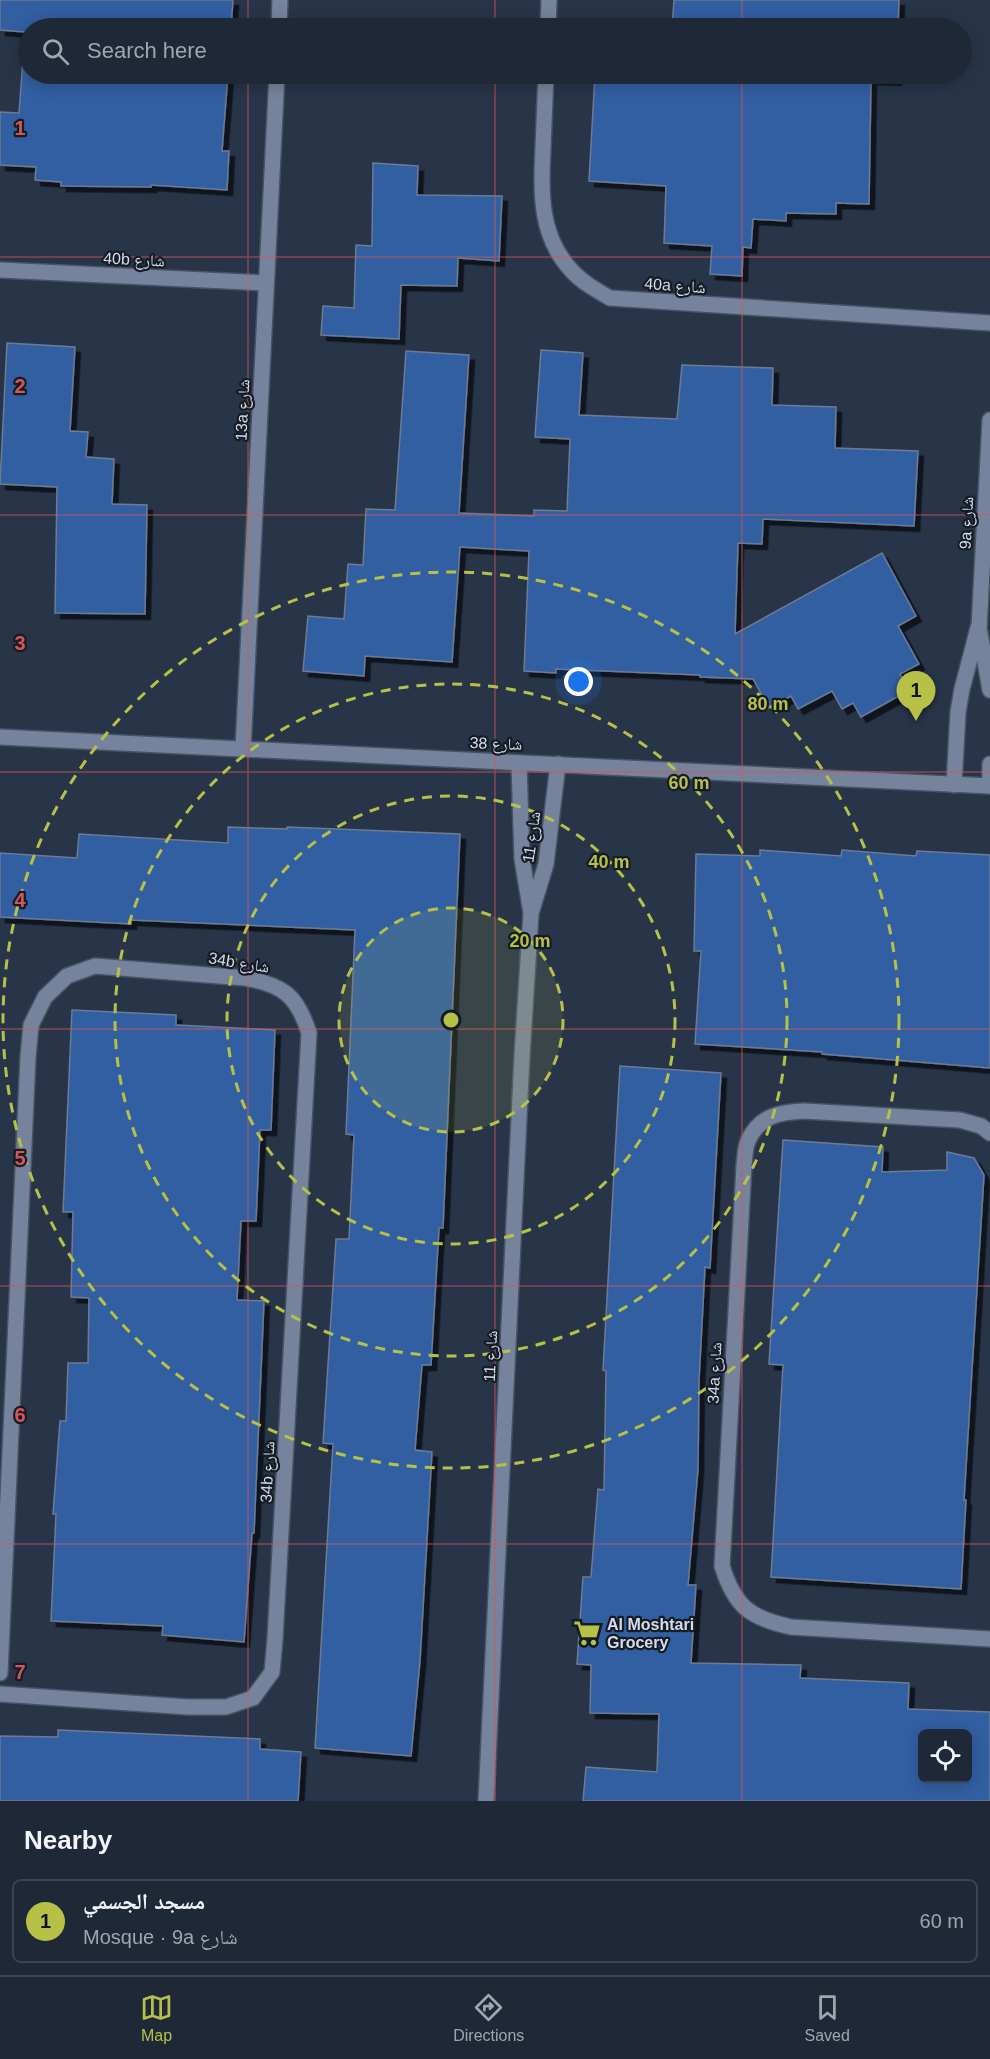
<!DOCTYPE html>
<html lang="en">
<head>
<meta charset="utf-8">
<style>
	body { margin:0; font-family:Helvetica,"Noto Naskh Arabic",sans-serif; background:#26303f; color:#f1f3f6 }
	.controls { position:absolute; right:18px; bottom:18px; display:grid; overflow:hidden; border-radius:9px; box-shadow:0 3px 15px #0003 }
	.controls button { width:54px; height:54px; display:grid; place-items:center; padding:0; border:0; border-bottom:2px solid #3c4452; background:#1e2837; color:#f1f3f6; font:30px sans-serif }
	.you { position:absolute; left:579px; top:682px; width:21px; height:21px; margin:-15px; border:4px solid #fff; border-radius:50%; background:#1a73e8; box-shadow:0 0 0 9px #1a73e833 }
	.badge { display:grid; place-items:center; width:39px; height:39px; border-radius:50%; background:#b7c147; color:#111; font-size:20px; font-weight:700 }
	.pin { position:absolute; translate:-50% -50px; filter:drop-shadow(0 2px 3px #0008) }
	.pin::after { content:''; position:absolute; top:32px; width:21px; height:18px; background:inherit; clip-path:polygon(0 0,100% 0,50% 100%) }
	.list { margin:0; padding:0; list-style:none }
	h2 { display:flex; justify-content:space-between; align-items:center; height:78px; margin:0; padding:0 24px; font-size:26px }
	h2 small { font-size:20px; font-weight:400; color:#a1a6ad }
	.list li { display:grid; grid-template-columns:39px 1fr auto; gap:18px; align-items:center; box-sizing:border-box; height:84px; margin:0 12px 12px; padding:0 12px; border:2px solid #3c4452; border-radius:9px }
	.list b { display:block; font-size:22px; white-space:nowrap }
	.list p { margin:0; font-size:20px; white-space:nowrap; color:#a1a6ad }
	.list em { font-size:20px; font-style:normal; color:#a1a6ad }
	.icon { flex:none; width:33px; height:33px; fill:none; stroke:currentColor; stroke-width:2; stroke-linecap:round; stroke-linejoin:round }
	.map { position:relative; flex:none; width:990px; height:1801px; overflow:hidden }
	.search { position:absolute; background:#1e2837; box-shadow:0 3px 15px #0003; left:18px; right:18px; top:18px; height:66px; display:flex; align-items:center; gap:15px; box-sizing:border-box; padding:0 21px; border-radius:33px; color:#a1a6ad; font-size:22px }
	.sheet { height:174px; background:#1e2837 }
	nav { display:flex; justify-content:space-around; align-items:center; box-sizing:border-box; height:84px; border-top:2px solid #3c4452; background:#1e2837; font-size:16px; color:#a1a6ad }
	nav a { display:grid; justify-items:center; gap:3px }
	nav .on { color:#b7c147 }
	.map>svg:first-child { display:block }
</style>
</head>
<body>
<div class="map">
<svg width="990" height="1801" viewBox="0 0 990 1801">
	<defs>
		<filter id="shadow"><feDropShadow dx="5.5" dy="5.5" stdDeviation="0" flood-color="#0009"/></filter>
	</defs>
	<rect width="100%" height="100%" fill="#283549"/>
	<g fill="#325fa2" stroke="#6c7b93" stroke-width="1.5" fill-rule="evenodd" filter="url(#shadow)">
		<polygon points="0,0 233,0 231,28 28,28 28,74 228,74 222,151 229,151 227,190 151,185 151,187 61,186 61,182 35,180 36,167 0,165 0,112 19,113 25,32 0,30"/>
		<polygon points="674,0 899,0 898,28 672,28"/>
		<polygon points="595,74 896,74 896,80 871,79 869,204 836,203 836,214 786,213 786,221 753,219 751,248 743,247 742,276 710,274 712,246 664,243 666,186 589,181"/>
		<polygon points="373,163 418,166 417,195 502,196 499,261 458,258 457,286 401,285 399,339 321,335 323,306 354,308 356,245 372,246"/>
		<polygon points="7,343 75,347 70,431 88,432 86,457 114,459 112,504 147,505 145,614 55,613 57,487 0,484"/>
		<polygon points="541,350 583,353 579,415 677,419 682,365 773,368 772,405 836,407 835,448 918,451 914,526 763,519 762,544 738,543 735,634 882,553 916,616 898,626 919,664 900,674 908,691 861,717 853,703 842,709 832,691 798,709 791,696 769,708 753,679 700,677 700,675 556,669 556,673 524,671 529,551 460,547 452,662 365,656 364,676 303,671 308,616 344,619 348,564 363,565 366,509 395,510 406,351 469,355 459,513 534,516 534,510 567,511 570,439 535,437"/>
		<polygon points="228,827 287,829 287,827 460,834 443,1228 439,1228 431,1365 422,1365 415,1450 432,1452 420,1661 411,1756 315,1748 333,1444 323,1443 336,1239 349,1239 354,1135 346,1134 355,930 131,920 131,924 0,917 0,853 77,858 79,834 228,843"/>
		<polygon points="760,850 841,856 842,850 916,856 917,851 990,855 990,1068 822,1054 822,1052 695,1044 701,951 694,951 696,854 760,856"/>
		<polygon points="72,1010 176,1015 176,1025 275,1030 271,1130 260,1130 256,1221 241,1221 237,1300 264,1301 254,1533 252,1533 244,1642 162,1635 163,1626 51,1621 56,1514 53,1514 60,1421 66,1421 68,1363 88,1363 89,1298 71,1297 73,1212 63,1212"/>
		<path d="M 620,1066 L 721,1073 L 710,1268 L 705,1267 L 699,1380 L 698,1469 L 688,1585 L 696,1585 L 691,1663 L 801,1665 L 800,1678 L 909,1683 L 908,1709 L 990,1712 L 990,1801 L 583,1801 L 586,1767 L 657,1772 L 659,1714 L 590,1713 L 591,1665 L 577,1664 L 583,1577 L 591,1577 L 598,1489 L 604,1490 L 606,1371 L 603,1370 ZM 922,1734 L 968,1734 L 968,1779 L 922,1779 Z"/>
		<polygon points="783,1140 883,1147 882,1172 947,1170 947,1152 974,1158 984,1175 964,1500 966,1500 961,1589 771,1577 783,1365 769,1364"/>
		<polygon points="58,1730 260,1739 260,1749 301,1752 298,1801 0,1801 0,1736 58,1737"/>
	</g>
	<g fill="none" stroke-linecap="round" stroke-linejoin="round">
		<defs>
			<g id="minor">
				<polyline points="279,28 280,0"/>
				<polyline points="548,28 549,0"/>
				<path d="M 546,74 C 545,98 544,123 543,148 C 541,193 539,236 572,271 C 582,282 596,290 610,298 L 990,323"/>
				<polyline points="0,270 266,283"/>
				<polyline points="990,420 979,628 990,690"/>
				<polyline points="0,737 990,786"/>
				<polyline points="243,749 277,74"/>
				<polyline points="954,785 958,712 962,689 978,628"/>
				<polyline points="990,786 990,764"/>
				<polyline points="532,910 546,864 558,764"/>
				<path d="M 990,1133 L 981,1126 L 960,1120 L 804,1111 C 779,1112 759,1116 748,1141 C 745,1147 745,1157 744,1165 L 722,1566 C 735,1607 750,1618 791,1627 L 990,1639"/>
				<path d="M 0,1673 L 28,1057 L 31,1025 L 45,997 L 67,976 L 95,966 L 245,978 C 283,985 297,995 309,1033 L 275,1639 L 272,1672 L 253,1698 L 226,1707 L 188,1707 L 0,1694"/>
				<polyline points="486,1801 522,1056 531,913 522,859 519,763"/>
			</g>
		</defs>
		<use href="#minor" stroke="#475263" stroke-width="18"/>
		<use href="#minor" stroke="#75849c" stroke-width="15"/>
	</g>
	<path fill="none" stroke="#d65558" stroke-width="1.5" stroke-opacity="0.55" d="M 248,0 L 248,28M 495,0 L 495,28M 742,0 L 742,28M 248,74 L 248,1801M 495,74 L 495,1801M 742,74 L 742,1801M 0,257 L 990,257M 0,515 L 990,515M 0,772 L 990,772M 0,1029 L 990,1029M 0,1286 L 990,1286M 0,1544 L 990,1544"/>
	<circle cx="451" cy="1020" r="112" fill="#b7c147" fill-opacity=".12"/>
	<g fill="none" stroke="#b7c147" stroke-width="3" stroke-dasharray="10 8">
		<circle cx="451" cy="1020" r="112"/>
		<circle cx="451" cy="1020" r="224"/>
		<circle cx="451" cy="1020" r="336"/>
		<circle cx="451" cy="1020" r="448"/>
	</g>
	<defs>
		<symbol id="supermarket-bare" viewBox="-9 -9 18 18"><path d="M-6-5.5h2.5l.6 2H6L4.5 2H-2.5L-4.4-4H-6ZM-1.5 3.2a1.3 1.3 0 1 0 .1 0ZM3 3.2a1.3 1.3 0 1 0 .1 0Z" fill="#b7c147" stroke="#161c25" stroke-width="2.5" paint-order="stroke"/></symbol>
	</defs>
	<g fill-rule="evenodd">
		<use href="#supermarket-bare" x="568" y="1614" width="38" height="38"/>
	</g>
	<g text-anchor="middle" stroke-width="4.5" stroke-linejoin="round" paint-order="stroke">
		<g font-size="16" fill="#d4ddea" stroke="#161c25">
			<text transform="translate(134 259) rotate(3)" y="6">40b شارع</text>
			<text transform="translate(675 285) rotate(4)" y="6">40a شارع</text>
			<text transform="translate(242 410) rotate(-87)" y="6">13a شارع</text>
			<text transform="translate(966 523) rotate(-87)" y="6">9a شارع</text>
			<text transform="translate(496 743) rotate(2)" y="6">شارع 38</text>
			<text transform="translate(531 837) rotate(-82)" y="6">شارع 11</text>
			<text transform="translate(239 962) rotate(9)" y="6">34b شارع</text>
			<text transform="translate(490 1356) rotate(-87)" y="6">شارع 11</text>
			<text transform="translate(714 1373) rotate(-87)" y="6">34a شارع</text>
			<text transform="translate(267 1472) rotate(-87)" y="6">34b شارع</text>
		</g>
		<g font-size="16" font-weight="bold" fill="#d4ddea" stroke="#161c25" text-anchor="start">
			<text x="607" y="1630">Al Moshtari<tspan x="607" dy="18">Grocery</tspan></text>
		</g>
	</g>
	<g font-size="20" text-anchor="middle" font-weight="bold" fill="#d65558" stroke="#161c25" stroke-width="4.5" stroke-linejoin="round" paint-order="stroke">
		<text x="20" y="135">1</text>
		<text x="20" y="393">2</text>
		<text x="20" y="650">3</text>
		<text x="20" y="907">4</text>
		<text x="20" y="1165">5</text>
		<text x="20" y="1422">6</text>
		<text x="20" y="1679">7</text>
	</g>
	<circle cx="451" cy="1020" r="9" fill="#b7c147" stroke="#161c25" stroke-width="3"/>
	<g font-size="18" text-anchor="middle" font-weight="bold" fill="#b7c147" stroke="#161c25" stroke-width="4.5" stroke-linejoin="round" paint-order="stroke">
		<text x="768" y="710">80 m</text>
		<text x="689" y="789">60 m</text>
		<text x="609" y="868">40 m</text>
		<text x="530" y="947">20 m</text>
	</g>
</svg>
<div class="controls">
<button><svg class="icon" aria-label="locate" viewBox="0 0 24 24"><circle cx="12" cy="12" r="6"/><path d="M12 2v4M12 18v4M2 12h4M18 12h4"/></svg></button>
</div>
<div class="you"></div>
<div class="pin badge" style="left:916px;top:721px">1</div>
<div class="search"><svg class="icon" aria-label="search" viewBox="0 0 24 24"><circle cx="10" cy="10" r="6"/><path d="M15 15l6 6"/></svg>Search here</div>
</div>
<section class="sheet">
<h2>Nearby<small></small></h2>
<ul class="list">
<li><span class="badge">1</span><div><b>مسجد الجسمي</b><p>Mosque · 9a شارع</p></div><em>60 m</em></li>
</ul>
</section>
<nav>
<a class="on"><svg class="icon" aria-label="map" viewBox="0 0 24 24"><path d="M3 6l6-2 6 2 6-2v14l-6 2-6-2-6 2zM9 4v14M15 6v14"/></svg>Map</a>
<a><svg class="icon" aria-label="directions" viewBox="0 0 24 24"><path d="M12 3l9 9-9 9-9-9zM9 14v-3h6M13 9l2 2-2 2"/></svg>Directions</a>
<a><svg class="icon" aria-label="saved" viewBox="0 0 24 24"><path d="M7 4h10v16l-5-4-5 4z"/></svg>Saved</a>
</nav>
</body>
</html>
